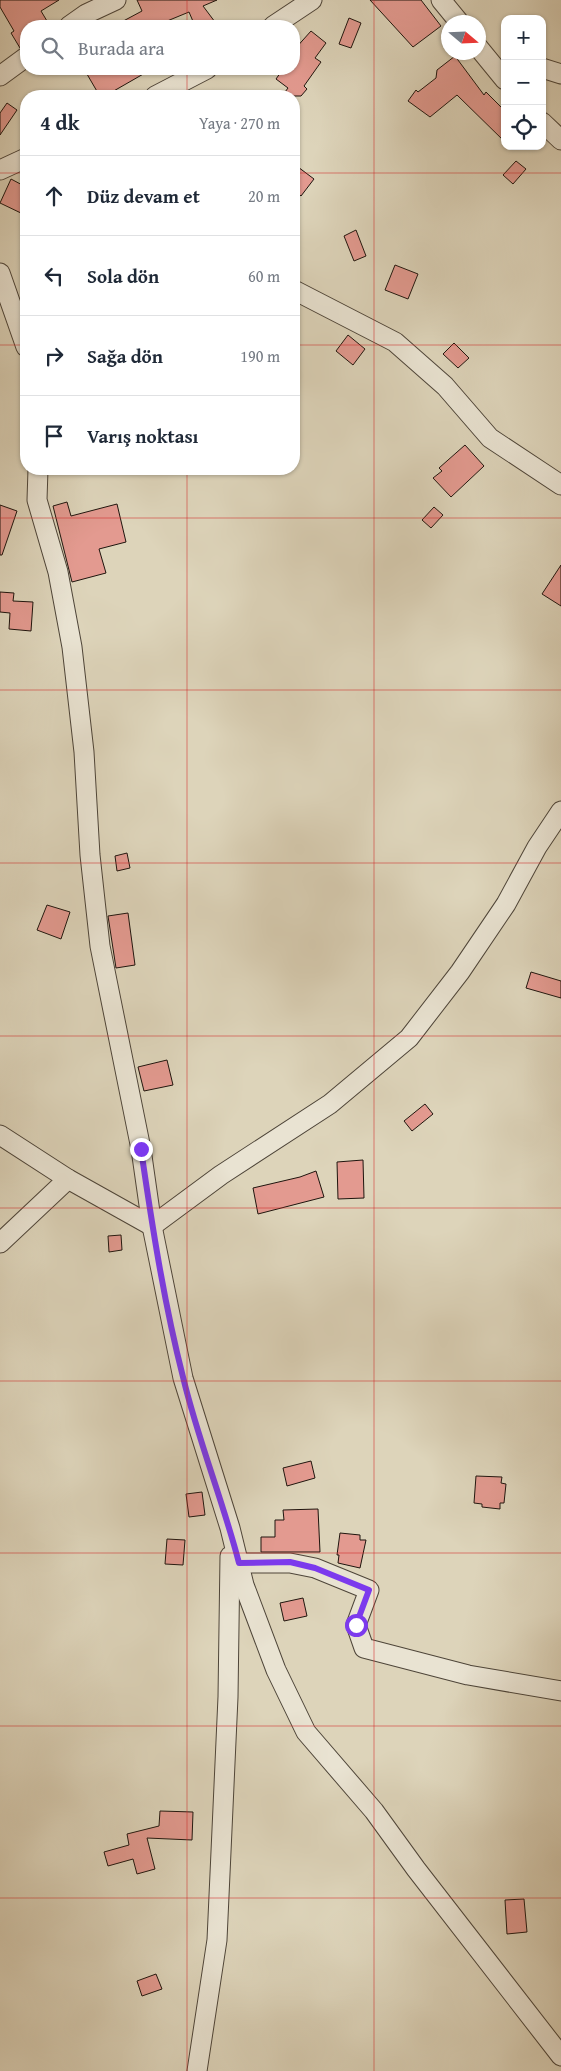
<!DOCTYPE html>
<html lang="tr">
<head>
<meta charset="utf-8">
<style>
	body { margin:0; font-family:"Gentium Book Plus",serif; background:#f6f6f7; color:#1f2937 }
	.controls { position:absolute; right:15px; top:15px; display:grid; overflow:hidden; border-radius:10px; box-shadow:0 1px 4px #0004 }
	.controls button { width:45px; height:45px; display:grid; place-items:center; padding:0; border:0; border-bottom:1px solid #e0e1e3; background:#fff; color:#1f2937; font:25px sans-serif }
	.compass { position:absolute; left:441px; top:15px; width:45px; height:45px; border-radius:50%; background:#fff; box-shadow:0 1px 4px #0004; rotate:109deg }
	.stop { position:absolute; width:15px; height:15px; margin:-11px; border:4px solid #7c3aed; border-radius:50%; background:#fff }
	.stop.end { background:#7c3aed; border-color:#fff; box-shadow:0 1px 5px #0008 }
	.list { margin:0; padding:0; list-style:none }
	h2 { display:flex; justify-content:space-between; align-items:center; height:65px; margin:0; padding:0 20px; font-size:21px }
	h2 small { font-size:16px; font-weight:400; color:#747a83 }
	.list li { display:grid; grid-template-columns:32px 1fr auto; gap:15px; align-items:center; box-sizing:border-box; height:80px; padding:0 20px; border-top:1px solid #e0e1e3 }
	.list b { display:block; font-size:19px; white-space:nowrap }
	.list em { font-size:16px; font-style:normal; color:#747a83 }
	.icon { flex:none; width:28px; height:28px; fill:none; stroke:currentColor; stroke-width:2; stroke-linecap:round; stroke-linejoin:round }
	.map { position:relative; flex:none; width:561px; height:2071px; overflow:hidden }
	.search { position:absolute; background:#fff; box-shadow:0 1px 4px #0004; left:20px; top:20px; width:280px; height:55px; display:flex; align-items:center; gap:12px; box-sizing:border-box; padding:0 18px; border-radius:20px; color:#747a83; font-size:19px }
	.panel { position:absolute; background:#fff; box-shadow:0 1px 4px #0004; left:20px; top:90px; width:280px; height:385px; border-radius:20px }
	.map>svg:first-child { display:block }
</style>
</head>
<body>
<div class="map">
<svg width="561" height="2071" viewBox="0 0 561 2071">
	<rect width="100%" height="100%" fill="#ddd4ba"/>
	<filter id="stains"><feTurbulence type="fractalNoise" baseFrequency=".004" numOctaves="4"/><feColorMatrix values="0 0 0 0 .2 0 0 0 0 .09 0 0 0 0 .02 0 0 0 .5 -.17"/></filter>
	<radialGradient id="worn" r=".72"><stop offset=".6" stop-color="#630" stop-opacity="0"/><stop offset="1" stop-color="#630" stop-opacity=".3"/></radialGradient>
	<g fill="#e39a90" stroke="#1f150e">
		<polygon points="0,0 59,0 41,11 50,26 26,26 26,46 20,48 11,33 14,31 0,7"/>
		<polygon points="137,0 217,0 203,6 218,26 195,26 189,12 155,26 114,26 142,11"/>
		<polygon points="370,0 421,0 441,26 413,47"/>
		<polygon points="349,18 361,23 351,48 339,44"/>
		<polygon points="311,31 326,43 315,58 321,62 304,86 307,89 301,96 282,96 288,88 276,79 283,69 294,69 294,50"/>
		<polygon points="455,56 484,95 486,92 505,111 505,142 457,95 430,117 408,101 416,90 418,92 436,78 437,70"/>
		<polygon points="84,69 152,69 105,96 98,93"/>
		<polygon points="7,103 17,110 0,135 0,113"/>
		<polygon points="516,161 526,169 513,184 503,175"/>
		<polygon points="294,164 314,179 301,196 294,190"/>
		<polygon points="11,179 26,187 26,207 23,214 0,203"/>
		<polygon points="356,230 366,256 354,261 344,236"/>
		<polygon points="395,265 418,274 408,299 385,290"/>
		<polygon points="348,335 365,349 353,365 336,351"/>
		<polygon points="454,343 469,358 458,368 443,354"/>
		<polygon points="465,445 484,466 451,497 433,478 442,471 439,468"/>
		<polygon points="67,502 71,516 117,504 126,542 99,549 106,573 72,582 53,506"/>
		<polygon points="0,505 17,511 2,555 0,555"/>
		<polygon points="434,507 443,515 431,528 422,520"/>
		<polygon points="561,565 561,606 542,594"/>
		<polygon points="0,592 14,593 13,601 33,602 31,631 9,629 10,613 0,612"/>
		<polygon points="127,853 130,868 117,871 115,856"/>
		<polygon points="47,905 70,912 61,939 37,930"/>
		<polygon points="128,913 135,965 116,968 108,916"/>
		<polygon points="531,972 561,981 561,998 526,988"/>
		<polygon points="167,1060 173,1085 144,1091 138,1067"/>
		<polygon points="425,1104 433,1114 412,1131 404,1121"/>
		<polygon points="363,1160 364,1198 338,1199 337,1162"/>
		<polygon points="316,1171 324,1197 258,1214 253,1188 300,1177"/>
		<polygon points="121,1235 122,1250 109,1252 108,1236"/>
		<polygon points="311,1461 315,1478 287,1486 283,1468"/>
		<polygon points="476,1476 502,1477 501,1483 506,1484 504,1503 500,1503 500,1509 482,1507 482,1504 474,1503"/>
		<polygon points="202,1492 205,1515 189,1517 186,1494"/>
		<polygon points="318,1509 320,1552 261,1552 261,1537 275,1537 275,1520 284,1520 283,1510"/>
		<polygon points="340,1533 360,1535 360,1540 366,1540 360,1568 338,1563 339,1555 337,1555"/>
		<polygon points="167,1539 185,1540 183,1565 165,1564"/>
		<polygon points="303,1598 307,1616 284,1621 280,1603"/>
		<polygon points="160,1811 193,1812 192,1840 147,1838 155,1869 137,1874 133,1859 108,1866 104,1852 129,1845 127,1834 159,1826"/>
		<polygon points="524,1899 527,1932 507,1934 505,1900"/>
		<polygon points="156,1974 162,1989 142,1996 137,1981"/>
	</g>
	<g fill="none" stroke-linecap="round" stroke-linejoin="round">
		<defs>
			<g id="minor">
				<polyline points="441,0 459,22"/>
				<polyline points="69,26 86,14 116,0"/>
				<polyline points="273,26 312,0"/>
				<polyline points="478,47 505,80"/>
				<polyline points="542,68 561,74"/>
				<polyline points="0,76 26,57"/>
				<polyline points="155,96 207,69"/>
				<polyline points="542,122 561,140"/>
				<polyline points="0,170 26,158"/>
				<polyline points="0,273 26,347"/>
				<polyline points="294,290 395,342 445,386 490,438 561,485"/>
				<polyline points="38,469 37,500 58,572 72,647 84,752 90,855 100,946 141,1149 152,1226 183,1378 230,1528 244,1585 276,1670 306,1732 374,1811 416,1869 561,2056"/>
				<polyline points="0,1135 68,1179 152,1226 221,1175 330,1104 409,1038 460,972 506,904 537,847 561,811"/>
				<polyline points="0,1243 68,1179"/>
				<polyline points="239,1563 290,1563 315,1568 369,1590 356,1625 364,1648 468,1675 561,1691"/>
				<polyline points="197,2071 217,1940 228,1697 230,1556"/>
			</g>
		</defs>
		<use href="#minor" stroke="#4e4539" stroke-width="21"/>
		<use href="#minor" stroke="#e9e3d2" stroke-width="19"/>
	</g>
	<g fill="none" stroke-linecap="round" stroke-linejoin="round">
		<path stroke="#7c3aed" stroke-width="6" d="M 141,1149 C 152,1225 164,1303 183,1377 C 198,1440 223,1501 239,1563 L 290,1562 L 315,1568 L 369,1590 L 356,1625"/>
	</g>
	<path fill="none" stroke="#d62828" stroke-width="1" stroke-opacity="0.55" d="M 187,0 L 187,26M 374,0 L 374,2071M 187,69 L 187,96M 0,173 L 26,173M 294,173 L 561,173M 0,345 L 26,345M 294,345 L 561,345M 187,469 L 187,2071M 0,518 L 561,518M 0,690 L 561,690M 0,863 L 561,863M 0,1036 L 561,1036M 0,1208 L 561,1208M 0,1381 L 561,1381M 0,1553 L 561,1553M 0,1726 L 561,1726M 0,1898 L 561,1898"/>
	<rect width="100%" height="100%" filter="url(#stains)"/>
	<rect width="100%" height="100%" fill="url(#worn)"/>
</svg>
<div class="controls">
<button>+</button>
<button>−</button>
<button><svg class="icon" aria-label="locate" viewBox="0 0 24 24"><circle cx="12" cy="12" r="6"/><path d="M12 2v4M12 18v4M2 12h4M18 12h4"/></svg></button>
</div>
<svg class="compass" viewBox="-18 -18 36 36"><path d="M0-13l5 13h-10z" fill="#e53935"/><path d="M0 13l5-13h-10z" fill="#747a83"/></svg>
<div class="stop" style="left:356px;top:1625px"></div>
<div class="stop end" style="left:141px;top:1149px"></div>
<div class="search"><svg class="icon" aria-label="search" viewBox="0 0 24 24"><circle cx="10" cy="10" r="6"/><path d="M15 15l6 6"/></svg>Burada ara</div>
<section class="panel">
<h2>4 dk<small>Yaya · 270 m</small></h2>
<ul class="list">
<li><svg class="icon" aria-label="ahead" viewBox="0 0 24 24"><path d="M12 20V5M6 11l6-6 6 6"/></svg><div><b>Düz devam et</b></div><em>20 m</em></li>
<li><svg class="icon" aria-label="left" viewBox="0 0 24 24"><path d="M17 20v-9H6M10 6l-5 5 5 5"/></svg><div><b>Sola dön</b></div><em>60 m</em></li>
<li><svg class="icon" aria-label="right" viewBox="0 0 24 24"><path d="M7 20v-9h11M14 6l5 5-5 5"/></svg><div><b>Sağa dön</b></div><em>190 m</em></li>
<li><svg class="icon" aria-label="arrive" viewBox="0 0 24 24"><path d="M6 21V4h12l-3 4 3 4H6"/></svg><div><b>Varış noktası</b></div></li>
</ul>
</section>
</div>
</body>
</html>
